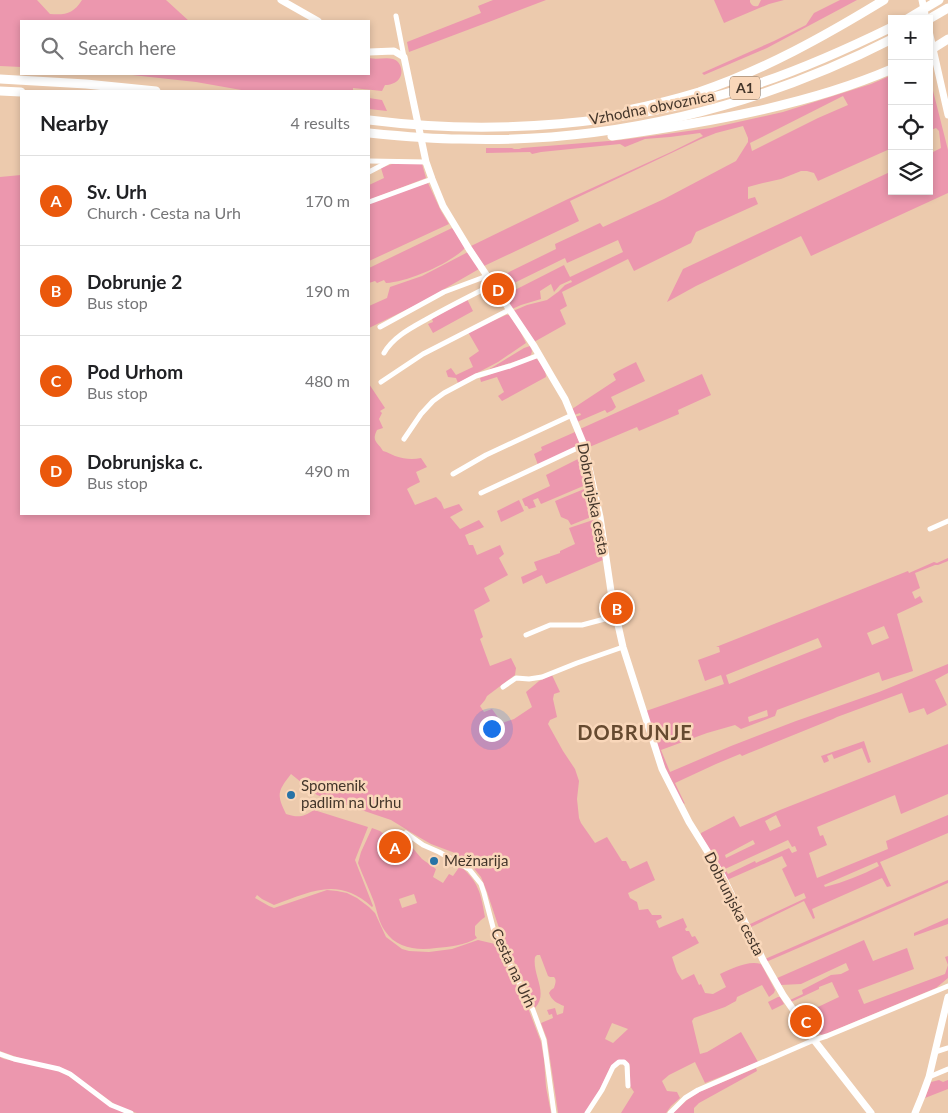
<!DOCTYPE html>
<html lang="en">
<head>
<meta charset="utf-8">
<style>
	body { margin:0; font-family:Lato,sans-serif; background:#f6f6f6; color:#202124 }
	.controls { position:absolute; right:15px; top:15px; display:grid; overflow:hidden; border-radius:0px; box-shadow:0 2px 8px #0003 }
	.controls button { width:45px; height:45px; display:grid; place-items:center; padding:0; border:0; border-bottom:1px solid #e0e0e0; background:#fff; color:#202124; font:25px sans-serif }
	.you { position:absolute; left:491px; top:728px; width:18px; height:18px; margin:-12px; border:4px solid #fff; border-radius:50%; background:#1a73e8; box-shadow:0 0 0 8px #1a73e833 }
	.badge { display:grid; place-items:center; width:32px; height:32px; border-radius:50%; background:#ea580c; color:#fff; font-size:16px; font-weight:700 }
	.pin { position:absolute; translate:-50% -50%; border:2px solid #fff; box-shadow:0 1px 5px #0006 }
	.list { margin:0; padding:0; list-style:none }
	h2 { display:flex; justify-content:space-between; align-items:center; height:65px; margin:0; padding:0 20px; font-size:21px }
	h2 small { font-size:16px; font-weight:400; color:#757577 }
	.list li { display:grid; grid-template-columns:32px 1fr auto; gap:15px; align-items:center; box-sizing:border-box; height:90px; padding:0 20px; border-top:1px solid #e0e0e0 }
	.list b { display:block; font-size:19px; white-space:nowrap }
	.list p { margin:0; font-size:16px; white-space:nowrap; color:#757577 }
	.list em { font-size:16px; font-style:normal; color:#757577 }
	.icon { flex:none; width:28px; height:28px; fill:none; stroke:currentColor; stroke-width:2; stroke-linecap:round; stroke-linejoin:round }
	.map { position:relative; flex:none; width:948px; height:1113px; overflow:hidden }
	.search { position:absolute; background:#fff; box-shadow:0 2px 8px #0003; left:20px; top:20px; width:350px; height:55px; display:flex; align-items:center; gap:12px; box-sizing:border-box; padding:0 18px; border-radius:0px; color:#757577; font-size:19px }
	.panel { position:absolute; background:#fff; box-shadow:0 2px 8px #0003; left:20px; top:90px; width:350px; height:425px; border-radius:0px }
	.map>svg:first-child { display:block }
</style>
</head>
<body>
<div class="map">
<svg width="948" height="1113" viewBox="0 0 948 1113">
	<rect width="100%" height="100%" fill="#eccaad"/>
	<g fill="#ec97ae" fill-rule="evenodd">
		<path d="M 0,0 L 37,0 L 50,14 C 66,15 73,14 82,0 L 166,0 L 189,21 L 21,21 L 21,67 L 0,66 Z"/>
		<polygon points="493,0 546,0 494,20 409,52 407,42 481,13 478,6"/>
		<path d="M 714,0 L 750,0 L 750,2 C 752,6 754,7 758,6 L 761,0 L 784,0 L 769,4 L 724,23 Z"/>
		<polygon points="840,0 857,0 767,48 704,75 702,73 774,41 806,25 814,13"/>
		<path d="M 369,58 C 377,60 386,57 393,59 C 401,61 404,73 399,79 C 396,83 390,85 385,85 L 382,91 L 353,88 L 353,91 L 247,91 L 196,82 L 123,74 L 369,74 Z"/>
		<path d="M 892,75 L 892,148 L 818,181 L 814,173 L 807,171 L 801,171 L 781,179 L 759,184 L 748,187 L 748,199 L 755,197 L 758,204 L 696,232 L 691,243 L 634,271 L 628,259 L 562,292 L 567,306 L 560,310 L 566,324 L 534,342 L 513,311 L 527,305 L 547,300 L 558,292 L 565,285 L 572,282 L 571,280 L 560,285 L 554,292 L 551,284 L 540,291 L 541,299 L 521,305 L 512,309 L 503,296 L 564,265 L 570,277 L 623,252 L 618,240 L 567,263 L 565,258 L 500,290 L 493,280 L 556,249 L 555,244 L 600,223 L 603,227 L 664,199 L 736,161 L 748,142 L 748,138 L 743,126 L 716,133 L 701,139 L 570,201 L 579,221 L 484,266 L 471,246 L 568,199 L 671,152 L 703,136 L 700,133 L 670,137 L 645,139 L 625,147 L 620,144 L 541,152 L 532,154 L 530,152 L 486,153 L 486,148 L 512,148 L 514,149 L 519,149 L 522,148 L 621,140 L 711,128 L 783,112 L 871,84 ZM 843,96 L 848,105 L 818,118 L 752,151 L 750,143 Z"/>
		<polygon points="929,75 948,150 948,193 811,256 801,236 696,286 667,302 683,269 892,171 892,191 929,191 929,154 941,148 939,131 936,128 929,131"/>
		<polygon points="369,98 382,100 387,111 369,109"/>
		<polygon points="392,164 422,164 426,178 369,200 369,185 384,178 381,168"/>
		<path d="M 21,175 L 21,514 L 369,514 L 369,384 L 385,408 L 380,411 L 382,413 L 379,419 L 383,428 L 377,430 C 371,442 378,442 383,451 C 388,452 390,454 395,456 C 404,459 412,460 421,458 L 427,467 L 416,472 L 420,482 L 410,487 L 407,489 L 415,505 L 436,497 L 441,502 L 444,509 L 459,504 L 463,510 L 450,517 L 460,529 L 479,520 L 484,527 L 465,535 L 469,545 L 473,545 L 477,555 L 500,545 L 504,554 L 499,558 L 508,575 L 484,588 L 490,601 L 474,610 L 483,637 L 480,639 L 490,666 L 511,658 L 516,668 L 515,675 L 487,696 L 485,700 L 480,706 L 484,712 L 492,709 L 502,723 L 514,719 L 532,707 L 526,692 L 539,681 L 552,675 L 560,692 L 554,694 L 553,699 L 557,717 L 550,720 L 548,724 L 563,751 L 575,769 L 579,781 L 577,799 L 579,818 L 581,823 L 595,843 L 607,837 L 622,861 L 626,861 L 630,869 L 647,861 L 655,880 L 628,893 L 630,898 L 637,902 L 639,910 L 648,909 L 652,915 L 661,915 L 662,918 L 656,921 L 659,928 L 683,918 L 687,927 L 685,929 L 686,931 L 689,931 L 692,937 L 695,936 L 699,943 L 672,957 L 677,972 L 682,980 L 694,974 L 699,985 L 701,984 L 705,993 L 713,994 L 726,987 L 720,974 C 731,969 748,960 761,964 L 775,990 L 774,993 L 769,997 L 762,985 L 737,997 L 736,1001 L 725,1007 L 694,1018 L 692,1021 L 700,1054 L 707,1052 L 741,1032 L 758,1062 L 705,1083 L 695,1062 L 669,1075 L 662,1081 L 667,1091 L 677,1092 L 680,1098 L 671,1106 L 666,1113 L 621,1113 L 634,1092 L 630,1086 L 630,1067 L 628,1062 L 624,1060 L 619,1060 L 615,1062 L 610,1068 L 599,1091 L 585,1113 L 558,1113 L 556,1099 L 547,1039 L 541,1023 L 553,1018 L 552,1014 L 549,1015 L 547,1010 L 555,1008 L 557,1015 L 563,1013 L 564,1006 C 557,1003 552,1001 549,993 L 551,990 L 554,988 C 555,984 557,980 554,977 L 550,977 L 548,976 L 540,955 L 537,955 L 535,957 C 532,975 549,993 535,1008 L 525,983 L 503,940 L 487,892 L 481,877 L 472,866 L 455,853 L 431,844 L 417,836 L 391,820 L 317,795 L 291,774 C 278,791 276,794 286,814 C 299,818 303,817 314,810 L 368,827 L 355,860 L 373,906 L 372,907 C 338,876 311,892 274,905 L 262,899 L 257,895 L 255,898 L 269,906 L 274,908 L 327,890 L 337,891 L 347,893 L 357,898 L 369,907 L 375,913 L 386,937 L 402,949 L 409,951 L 429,952 L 452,949 L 478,940 L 495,944 L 528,1008 L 541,1042 L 544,1060 L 546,1087 L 551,1113 L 137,1113 L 120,1108 L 70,1072 L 25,1060 L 0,1051 L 0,177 ZM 612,1023 L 628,1029 L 613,1043 L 605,1039 Z"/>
		<polygon points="428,183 441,211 449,224 369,261 369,203 407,189"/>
		<path d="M 452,228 L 457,233 L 465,248 C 451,263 408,282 386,283 L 384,280 L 377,283 L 375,281 L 369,283 L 369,268 Z"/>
		<polygon points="468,252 479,269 420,303 369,328 369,306 387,298 390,287 422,276"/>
		<polygon points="467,299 473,311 433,333 428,324 433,322 432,319"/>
		<polygon points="506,315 509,315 518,327 526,343 498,362 458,383 456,378 448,377 446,371 451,368 456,375 473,367 469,358 479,351 468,332"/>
		<polygon points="530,346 532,351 531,355 523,359 488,370 524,348"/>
		<path d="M 533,358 L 537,359 C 541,364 546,370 546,377 L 502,401 L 498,396 L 504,392 L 497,377 L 481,382 L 480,378 L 486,376 Z"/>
		<polygon points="636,362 645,381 611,397 616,407 613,410 607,413 605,410 577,422 575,417 581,415 580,413 574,415 572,409 616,380 613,374 618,371"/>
		<polygon points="702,374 711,395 678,410 679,414 639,431 637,427 587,448 580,429"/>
		<polygon points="575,432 580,444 579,446 538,465 534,454 542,450 541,447"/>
		<polygon points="580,458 583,458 585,461 590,480 588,484 541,504 538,498 533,500 536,507 529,509 527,506 525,506 522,499 550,486 546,475"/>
		<polygon points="589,487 592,489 596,515 571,525 568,520 561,517 555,501"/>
		<polygon points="519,500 524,511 501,522 497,511"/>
		<polygon points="593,520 597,522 603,560 546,584 542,575 523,584 521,577 537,570 534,562 560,553 560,551 575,544 569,528"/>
		<path d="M 948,558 L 948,561 L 938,565 L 935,565 L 915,573 L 920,588 L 912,592 L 915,599 L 920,596 L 923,602 L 897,614 L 913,671 L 882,681 L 879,672 L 777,710 L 775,716 L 741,729 L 735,725 L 707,733 L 661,750 L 670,772 L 731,746 L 796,721 L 879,692 L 948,664 L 948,673 L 935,680 L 947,705 L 927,715 L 924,708 L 909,713 L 902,693 L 837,717 L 833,719 L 749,753 L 742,756 L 740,754 L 716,764 L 675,783 L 685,804 L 681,802 L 663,762 L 646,711 L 724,684 L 721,675 L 705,681 L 698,660 L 720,652 L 719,647 L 716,647 L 908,571 L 909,573 L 934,562 L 937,563 ZM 884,626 L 889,638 L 872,645 L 867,633 ZM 818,638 L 822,647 L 729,684 L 726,675 ZM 767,710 L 768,716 L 749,722 L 748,717 Z"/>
		<polygon points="864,741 871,762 868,763 862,748 834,759 832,754 827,756 829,761 824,763 821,756"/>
		<path d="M 948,744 L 948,794 L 901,814 L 895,795 L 817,827 L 820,836 L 823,835 L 827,845 L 809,853 L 817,878 L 888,849 L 886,841 L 948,815 L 948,833 L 880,862 L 891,886 L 887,887 L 882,878 L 812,909 L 815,918 L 813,919 L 804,901 L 749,928 L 748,925 L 806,898 L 804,893 L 795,897 L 782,869 L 787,866 L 782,856 L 727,880 L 701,835 L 701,833 L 734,816 L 740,827 L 780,810 ZM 776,815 L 781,826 L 770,831 L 765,821 ZM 753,840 L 755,844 L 726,858 L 725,855 ZM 788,840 L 792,847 L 795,846 L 797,851 L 792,853 L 789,848 L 756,863 L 755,861 L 728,874 L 725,869 ZM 877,862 L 879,866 C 862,875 844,882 825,887 L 824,885 Z"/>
		<path d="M 372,828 L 380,831 L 385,835 L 388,853 L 386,855 L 388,862 L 400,863 L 404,858 L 400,840 L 404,838 L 422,859 L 436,869 L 433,877 L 443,883 L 449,874 L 453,876 L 460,866 C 479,882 481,894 485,917 L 481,920 L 475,926 L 475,935 L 477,938 C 465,945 450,947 436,948 C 417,951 396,948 385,931 C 379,923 377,911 374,902 C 369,889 363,876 358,863 L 361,852 ZM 414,894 L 417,903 L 402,908 L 399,899 Z"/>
		<polygon points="948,880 948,883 766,962 765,959"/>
		<polygon points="948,918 948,924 914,936 914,933"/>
		<path d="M 864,940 L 873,961 L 907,948 L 914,969 L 858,990 L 864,1004 L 945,974 L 948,965 L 945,957 L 948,956 L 948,978 L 936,988 L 823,1035 C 812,1034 807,1024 801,1015 L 839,997 L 832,982 L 819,987 L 819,989 L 791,1002 L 790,1000 L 803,994 L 802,990 L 831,975 L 841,974 L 849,970 L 846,963 L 801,984 L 781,985 L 775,979 Z"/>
		<polygon points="778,997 780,997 784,1004 772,1010 768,1002"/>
		<polygon points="0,1057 4,1059 49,1068 64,1073 124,1113 0,1113"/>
		<polygon points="756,1068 757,1071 699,1103 694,1108 694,1113 673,1113 687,1100 699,1092"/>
		<polygon points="939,1080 943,1082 948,1080 948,1089 925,1098 931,1082"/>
	</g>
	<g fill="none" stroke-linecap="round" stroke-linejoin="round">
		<g stroke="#fff" stroke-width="5">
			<polyline points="396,16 404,57"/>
			<polyline points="369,161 426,162"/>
			<polyline points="369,172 388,162"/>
			<polyline points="369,202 432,179"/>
			<polyline points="380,327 444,292 487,276"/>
			<path d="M 384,353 C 393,337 411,328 427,319 C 448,307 470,296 492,285"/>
			<polyline points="381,382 423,354 509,310"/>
			<polyline points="404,439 421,414 433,401 444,393 476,376 510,366 539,355"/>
			<polyline points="453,474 486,455 572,415"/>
			<polyline points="481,493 584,445"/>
			<polyline points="930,529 948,521"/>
			<polyline points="526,635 550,625 582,625 616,616"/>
			<polyline points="503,687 516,678 529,679 542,677 577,663 623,647"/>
			<polyline points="406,833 423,845 439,852 469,869 481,884 484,893 495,935 533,1010 544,1040 554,1113"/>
			<polyline points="935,1052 948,1048"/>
			<polyline points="0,1054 14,1059 59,1069 70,1074 111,1105 131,1113"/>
			<polyline points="929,1077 948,1069"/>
			<polyline points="587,1113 602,1090 613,1067 619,1062 624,1062 627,1065 628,1086"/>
			<polyline points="670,1113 685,1098 698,1090 814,1040 827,1036 948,986"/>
		</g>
		<g stroke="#fff" stroke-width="7">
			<polyline points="281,0 318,21"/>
			<polyline points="922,0 926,19"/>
			<polyline points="929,31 948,115"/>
			<polyline points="369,52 394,51 404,57 426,162 432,179 443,206 469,249 534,346 552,377 565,399 584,445 600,517 612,598 623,647 662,769 689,822 722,875 763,960 783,995 814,1040 871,1113"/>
			<polyline points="915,1113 922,1096 929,1077 948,997"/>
		</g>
		<g stroke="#fff" stroke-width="9">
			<polyline points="907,19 939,0"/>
			<polyline points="929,19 948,8"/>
			<polyline points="929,51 948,39"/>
			<polyline points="0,79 86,84 156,91"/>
			<polyline points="0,91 21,92"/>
			<path d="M 628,110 C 652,105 676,99 699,92 C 764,70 825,36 884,0"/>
			<path d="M 369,120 C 495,136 626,125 748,87 C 798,71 845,50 892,27"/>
			<path d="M 369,133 C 399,136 429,139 460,139 C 609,144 759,107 892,39"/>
			<path d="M 612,136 C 704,123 806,106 892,69"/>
		</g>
	</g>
	<g fill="#2773a6" stroke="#f9d7ba" stroke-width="2">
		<circle cx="291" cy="795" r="5"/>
		<circle cx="434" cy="861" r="5"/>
	</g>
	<g text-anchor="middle" stroke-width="5" stroke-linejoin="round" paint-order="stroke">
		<rect fill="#f9d7ba" stroke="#7a6655" stroke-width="1" x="730" y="76.5" width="30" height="23" rx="4"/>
		<g font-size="14" font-weight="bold" fill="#43352a">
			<text x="745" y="93">A1</text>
		</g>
		<g font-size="15" fill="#43352a" stroke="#f9d7ba">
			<text transform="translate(652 108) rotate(-11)" y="5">Vzhodna obvoznica</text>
			<text transform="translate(593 499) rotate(79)" y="5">Dobrunjska cesta</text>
			<text transform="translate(734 904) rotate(63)" y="5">Dobrunjska cesta</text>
			<text transform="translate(513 968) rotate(65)" y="5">Cesta na Urh</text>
		</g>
		<g font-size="15" fill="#43352a" stroke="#f9d7ba" text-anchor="start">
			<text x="301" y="791">Spomenik<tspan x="301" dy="17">padlim na Urhu</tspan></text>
			<text x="444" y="866">Mežnarija</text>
		</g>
		<g font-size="20" font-weight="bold" letter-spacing="1" fill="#664a30" stroke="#f9d7ba">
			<text x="635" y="740">DOBRUNJE</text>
		</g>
	</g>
</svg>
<div class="controls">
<button>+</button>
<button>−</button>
<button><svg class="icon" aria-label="locate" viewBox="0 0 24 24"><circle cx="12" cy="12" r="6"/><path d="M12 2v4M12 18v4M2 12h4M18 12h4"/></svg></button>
<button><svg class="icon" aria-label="layers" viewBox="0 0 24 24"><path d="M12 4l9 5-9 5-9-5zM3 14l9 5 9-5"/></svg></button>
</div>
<div class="you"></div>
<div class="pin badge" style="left:395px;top:847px">A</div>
<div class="pin badge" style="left:617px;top:608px">B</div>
<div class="pin badge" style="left:806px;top:1021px">C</div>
<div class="pin badge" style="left:498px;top:289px">D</div>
<div class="search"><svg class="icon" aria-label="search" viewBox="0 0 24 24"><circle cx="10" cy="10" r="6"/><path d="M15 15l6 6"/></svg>Search here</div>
<section class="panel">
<h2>Nearby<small>4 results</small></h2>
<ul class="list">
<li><span class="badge">A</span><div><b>Sv. Urh</b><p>Church · Cesta na Urh</p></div><em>170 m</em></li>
<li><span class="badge">B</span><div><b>Dobrunje 2</b><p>Bus stop</p></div><em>190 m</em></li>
<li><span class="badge">C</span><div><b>Pod Urhom</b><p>Bus stop</p></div><em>480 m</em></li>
<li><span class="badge">D</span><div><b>Dobrunjska c.</b><p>Bus stop</p></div><em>490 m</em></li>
</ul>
</section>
</div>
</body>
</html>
